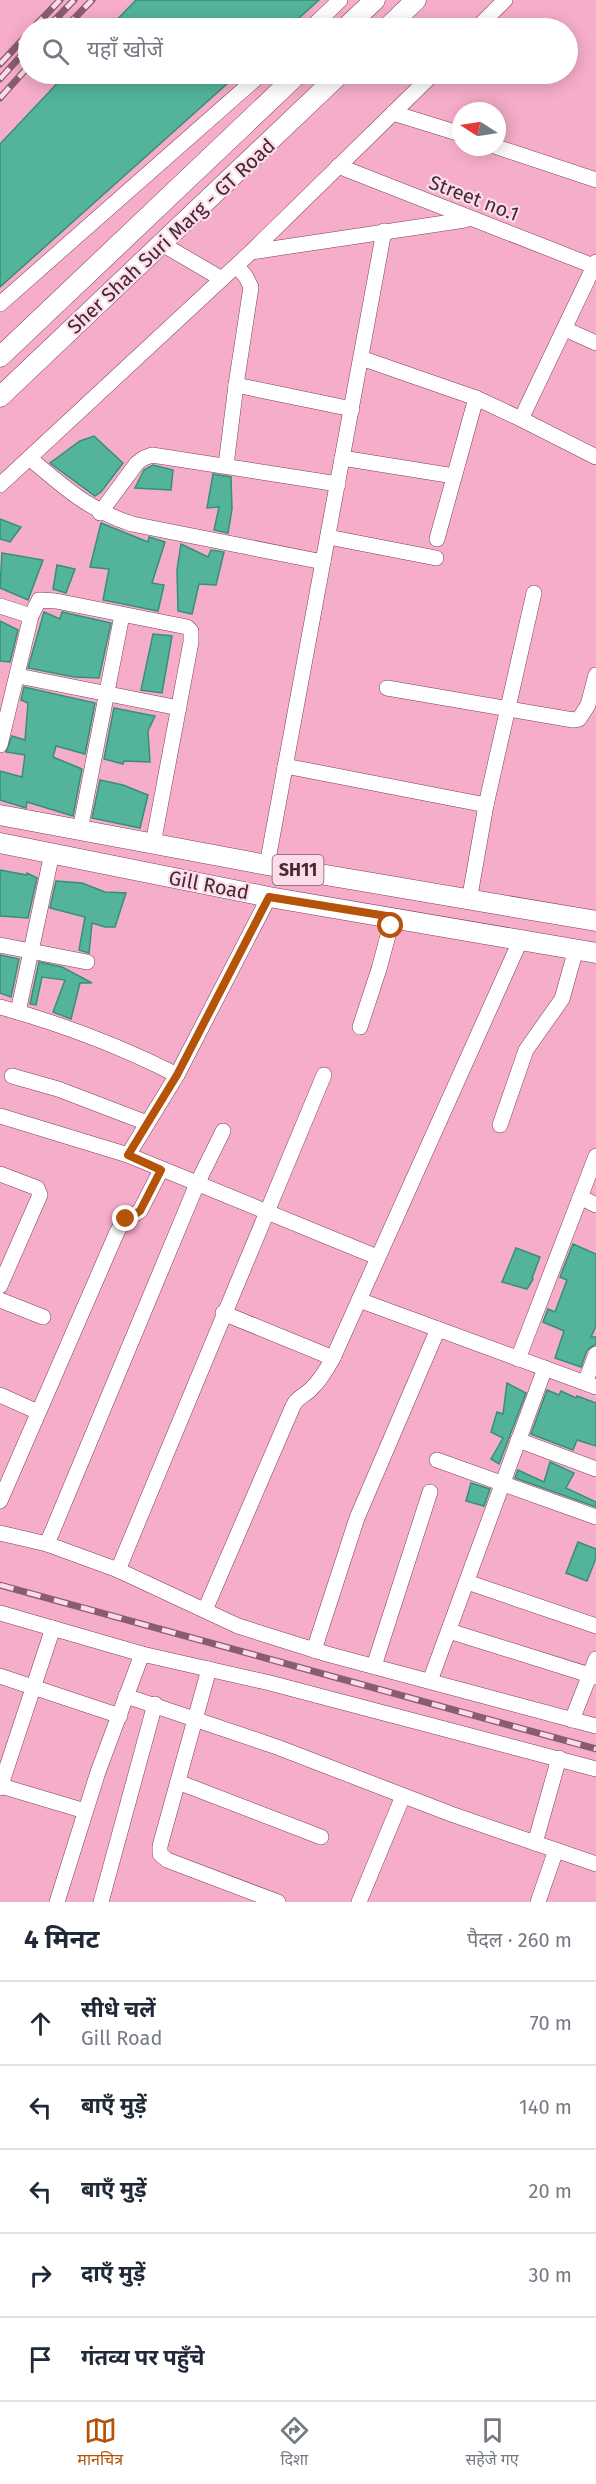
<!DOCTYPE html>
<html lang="hi">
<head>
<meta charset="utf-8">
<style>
	body { margin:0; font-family:"Fira Sans","Noto Sans Devanagari",sans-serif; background:#f2f2f3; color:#1f2937 }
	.compass { position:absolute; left:452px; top:102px; width:54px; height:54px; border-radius:50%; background:#fff; box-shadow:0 3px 15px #0003; rotate:282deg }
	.stop { position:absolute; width:18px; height:18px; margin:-14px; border:4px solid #b45309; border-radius:50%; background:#fff }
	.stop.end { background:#b45309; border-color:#fff; box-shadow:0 2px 6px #0008 }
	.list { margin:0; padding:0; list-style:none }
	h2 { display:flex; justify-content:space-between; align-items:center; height:78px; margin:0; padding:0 24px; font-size:26px }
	h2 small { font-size:20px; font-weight:400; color:#747a83 }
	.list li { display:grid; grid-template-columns:39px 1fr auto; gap:18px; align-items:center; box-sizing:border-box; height:84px; padding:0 24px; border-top:2px solid #e0e1e3 }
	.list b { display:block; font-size:22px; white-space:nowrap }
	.list p { margin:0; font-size:20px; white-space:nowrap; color:#747a83 }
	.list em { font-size:20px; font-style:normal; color:#747a83 }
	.icon { flex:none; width:33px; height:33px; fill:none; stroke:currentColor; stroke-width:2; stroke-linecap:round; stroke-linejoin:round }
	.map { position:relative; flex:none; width:596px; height:1902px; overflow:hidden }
	.search { position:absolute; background:#fff; box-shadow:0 3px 15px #0003; left:18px; right:18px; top:18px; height:66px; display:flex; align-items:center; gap:15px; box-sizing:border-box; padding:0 21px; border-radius:33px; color:#747a83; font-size:22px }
	.sheet { height:498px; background:#fff }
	nav { display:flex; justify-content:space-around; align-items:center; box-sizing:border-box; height:84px; border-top:2px solid #e0e1e3; background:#fff; font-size:16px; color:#747a83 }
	nav a { display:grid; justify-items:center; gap:3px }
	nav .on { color:#b45309 }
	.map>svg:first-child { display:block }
</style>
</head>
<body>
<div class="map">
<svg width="596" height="1902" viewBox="0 0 596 1902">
	<rect width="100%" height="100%" fill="#f6adca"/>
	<g fill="#53b49b" stroke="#358f79" stroke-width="1.5">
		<polygon points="136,0 319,0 288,28 109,28"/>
		<polygon points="66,74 238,74 0,287 0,144"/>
		<polygon points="94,436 123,463 101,492 95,496 50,463 80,441"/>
		<polygon points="153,465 173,470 171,490 135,488 144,470"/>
		<polygon points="213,474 231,477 232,509 228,533 214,530 219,507 207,508"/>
		<polygon points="0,519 21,527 10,542 0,539"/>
		<polygon points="101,523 148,542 149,537 165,542 152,583 164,585 158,611 103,600 109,569 90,567"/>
		<polygon points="181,544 208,557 211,550 224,552 216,585 199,584 192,614 178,611 177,570"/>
		<polygon points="2,553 43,560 28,600 0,588"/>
		<polygon points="57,565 75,569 66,593 53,589"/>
		<polygon points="44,612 60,619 62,612 111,623 99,678 74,677 28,668"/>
		<polygon points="0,621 18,630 10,662 0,661"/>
		<polygon points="153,634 172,636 162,693 141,690"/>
		<polygon points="24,687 95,703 85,754 56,746 53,757 82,769 73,816 27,802 26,808 0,800 0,771 22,777 25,755 6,752 12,736 25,740 28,703 21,700"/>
		<polygon points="114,708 155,716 148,731 150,762 124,761 123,764 104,759"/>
		<polygon points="100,780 123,785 148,795 140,828 92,818"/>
		<polygon points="0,870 27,875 27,873 37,878 28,918 0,916"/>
		<polygon points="56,881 82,883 105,892 126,893 115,927 105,927 92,923 89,953 79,950 85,917 50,908"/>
		<polygon points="0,955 19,959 11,997 0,993"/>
		<polygon points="39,962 62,967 92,983 80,983 71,1019 53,1012 65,980 42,977 36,1005 30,1004"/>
		<polygon points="573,1244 596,1254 596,1326 591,1337 596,1337 596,1344 587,1350 581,1367 555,1358 564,1331 543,1322 548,1309 555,1312 567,1280 560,1277"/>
		<polygon points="516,1248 540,1257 532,1278 533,1279 527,1289 502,1282"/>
		<polygon points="507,1383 526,1393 499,1464 491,1459 503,1438 491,1432 497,1412 503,1414"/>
		<polygon points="547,1390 559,1395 561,1391 576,1398 577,1396 596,1403 596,1446 577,1440 573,1450 531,1434"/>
		<polygon points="550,1462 574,1473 566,1488 596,1502 596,1507 515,1478 518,1470 544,1482"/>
		<polygon points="471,1483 490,1489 484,1506 466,1501"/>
		<polygon points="578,1542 596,1549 596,1558 587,1581 566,1573"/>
	</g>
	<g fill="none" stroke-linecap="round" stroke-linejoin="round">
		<defs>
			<g id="minor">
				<polyline points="311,28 340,0"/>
				<polyline points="477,28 505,0"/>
				<polyline points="393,113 461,134"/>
				<polyline points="497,147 596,180"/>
				<polyline points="338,166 596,267"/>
				<polyline points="162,244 222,279"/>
				<polyline points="251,252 465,220"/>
				<polyline points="596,262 521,419 596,457"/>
				<polyline points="0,304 261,74"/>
				<polyline points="565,329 596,343"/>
				<polyline points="361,358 476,398 521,419"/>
				<polyline points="236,385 352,409"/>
				<path d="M 29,458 C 65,487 86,509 132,524 L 323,562"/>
				<polyline points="342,458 454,476"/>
				<polyline points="226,465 236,385 251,287 246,277 237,266"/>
				<polyline points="0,485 251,252 433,74"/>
				<polyline points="100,513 137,463 144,458 152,455 338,484"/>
				<polyline points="328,537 436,558"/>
				<polyline points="437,539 476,398"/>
				<polyline points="0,606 31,616"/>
				<polyline points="18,676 179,708"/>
				<polyline points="387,688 573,720 579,719 588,705 596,675"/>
				<polyline points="0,745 31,616 39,600 56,601 187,627 191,631 191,642 153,844"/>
				<polyline points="285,766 486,805"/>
				<polyline points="80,830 122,615"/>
				<polyline points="267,865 384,231"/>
				<polyline points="469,901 486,805 534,593"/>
				<polyline points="0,945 87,962"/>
				<path d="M 0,1007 C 62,1024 120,1046 177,1075"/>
				<polyline points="18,1012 52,853"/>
				<polyline points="360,1027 379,969 393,917"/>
				<polyline points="12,1076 58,1089 147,1123"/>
				<polyline points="0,1116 128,1155 377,1257"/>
				<polyline points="500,1125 526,1050 562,999 576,949"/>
				<polyline points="128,1155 177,1075 269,897"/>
				<polyline points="0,1174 37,1188 40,1195 0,1286"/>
				<polyline points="580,1197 596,1205"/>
				<polyline points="0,1300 43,1317"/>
				<polyline points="359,1300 596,1387"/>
				<polyline points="223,1313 333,1358"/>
				<polyline points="518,1359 596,1156"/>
				<polyline points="585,1383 596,1354"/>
				<polyline points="0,1395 38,1412"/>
				<polyline points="518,1440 596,1469"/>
				<polyline points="437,1460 596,1517"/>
				<polyline points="0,1501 117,1232 124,1221 140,1211 161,1170"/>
				<polyline points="0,1533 47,1544 118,1570 238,1626 327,1654 596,1726"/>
				<polyline points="47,1544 197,1184 223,1131"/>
				<polyline points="118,1570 324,1075"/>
				<polyline points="467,1582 596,1626"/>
				<path d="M 205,1610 L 293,1406 C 297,1397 304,1396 310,1390 C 320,1381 327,1369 333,1358 L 521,939"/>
				<polyline points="0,1613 142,1654 270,1683 596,1769"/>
				<polyline points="449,1631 596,1677"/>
				<polyline points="314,1650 357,1518 438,1329"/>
				<polyline points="374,1666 430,1492"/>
				<polyline points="209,1669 160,1846 160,1854 167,1860 278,1902"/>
				<polyline points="0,1676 120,1716"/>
				<polyline points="430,1681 545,1368"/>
				<polyline points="126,1696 277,1747 451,1814 596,1864"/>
				<polyline points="572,1720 596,1659"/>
				<polyline points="178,1782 321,1837"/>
				<polyline points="1,1786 85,1811"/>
				<polyline points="0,1788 53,1628"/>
				<polyline points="535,1843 559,1758"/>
				<polyline points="57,1902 98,1772 142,1654"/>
				<polyline points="101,1902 155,1704"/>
				<polyline points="359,1902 403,1796"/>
				<polyline points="538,1902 556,1850"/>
			</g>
			<g id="major">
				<polyline points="345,28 375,0"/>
				<polyline points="387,28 416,0"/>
				<polyline points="0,357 298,74"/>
				<polyline points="0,397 340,74"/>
				<polyline points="0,815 267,865 596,921"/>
				<polyline points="0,843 269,897 596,953"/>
			</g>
		</defs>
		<use href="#minor" stroke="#7c3e59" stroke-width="16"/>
		<use href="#major" stroke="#7c3e59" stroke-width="21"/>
		<use href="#minor" stroke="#fff" stroke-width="15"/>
		<use href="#major" stroke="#fff" stroke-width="20"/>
		<defs>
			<g id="rail">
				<polyline points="33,28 60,0"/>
				<polyline points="47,28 74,0"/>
				<polyline points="65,28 92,0"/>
				<polyline points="0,64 28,34"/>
				<polyline points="0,79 28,48"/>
				<polyline points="0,98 28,67"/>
				<polyline points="0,1585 596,1749"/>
			</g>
		</defs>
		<use href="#rail" stroke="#8a5c6f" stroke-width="7"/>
		<use href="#rail" stroke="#fbdce8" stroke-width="4.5" stroke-dasharray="14" stroke-linecap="butt"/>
	</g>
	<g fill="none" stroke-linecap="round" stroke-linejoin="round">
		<polyline stroke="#b45309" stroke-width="8" points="126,1219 140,1211 161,1170 128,1155 177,1075 269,897 393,917 391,926"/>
	</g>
	<g text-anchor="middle" stroke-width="4.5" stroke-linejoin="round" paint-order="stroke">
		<rect fill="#fbdce8" stroke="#7b5e6a" stroke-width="1.5" x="272.5" y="855" width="51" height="30" rx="4.5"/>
		<g font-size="18" font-weight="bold" fill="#442834">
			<text x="298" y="876">SH11</text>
		</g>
		<g font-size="20" fill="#442834" stroke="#fbdce8">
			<text transform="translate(474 198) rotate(21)" y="7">Street no.1</text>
			<text transform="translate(171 236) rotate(-43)" y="7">Sher Shah Suri Marg - GT Road</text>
			<text transform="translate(209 885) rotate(11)" y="7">Gill Road</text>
		</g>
	</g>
</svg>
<svg class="compass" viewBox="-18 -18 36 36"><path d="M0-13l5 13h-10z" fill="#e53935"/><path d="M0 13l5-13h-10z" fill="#747a83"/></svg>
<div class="stop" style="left:391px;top:926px"></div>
<div class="stop end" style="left:126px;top:1219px"></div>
<div class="search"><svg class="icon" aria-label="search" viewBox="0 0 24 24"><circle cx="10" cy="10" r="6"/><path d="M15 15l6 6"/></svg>यहाँ खोजें</div>
</div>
<section class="sheet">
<h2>4 मिनट<small>पैदल · 260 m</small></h2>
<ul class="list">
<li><svg class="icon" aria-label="ahead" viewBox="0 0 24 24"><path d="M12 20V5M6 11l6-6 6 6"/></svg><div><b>सीधे चलें</b><p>Gill Road</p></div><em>70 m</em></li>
<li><svg class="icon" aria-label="left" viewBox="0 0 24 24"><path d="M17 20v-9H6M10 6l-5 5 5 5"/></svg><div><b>बाएँ मुड़ें</b></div><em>140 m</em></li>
<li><svg class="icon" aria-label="left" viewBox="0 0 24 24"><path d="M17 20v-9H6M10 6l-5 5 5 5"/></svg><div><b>बाएँ मुड़ें</b></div><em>20 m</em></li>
<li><svg class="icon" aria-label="right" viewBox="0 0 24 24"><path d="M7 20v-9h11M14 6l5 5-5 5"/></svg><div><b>दाएँ मुड़ें</b></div><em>30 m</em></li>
<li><svg class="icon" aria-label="arrive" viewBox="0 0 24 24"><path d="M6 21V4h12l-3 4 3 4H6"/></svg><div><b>गंतव्य पर पहुँचे</b></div></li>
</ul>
</section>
<nav>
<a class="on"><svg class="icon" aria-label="map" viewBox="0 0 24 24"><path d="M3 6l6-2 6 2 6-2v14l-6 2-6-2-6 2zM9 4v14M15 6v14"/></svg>मानचित्र</a>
<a><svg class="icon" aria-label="directions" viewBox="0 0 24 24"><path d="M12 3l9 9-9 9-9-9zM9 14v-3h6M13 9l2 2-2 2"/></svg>दिशा</a>
<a><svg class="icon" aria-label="saved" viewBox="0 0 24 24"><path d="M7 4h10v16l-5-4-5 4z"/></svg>सहेजे गए</a>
</nav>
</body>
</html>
